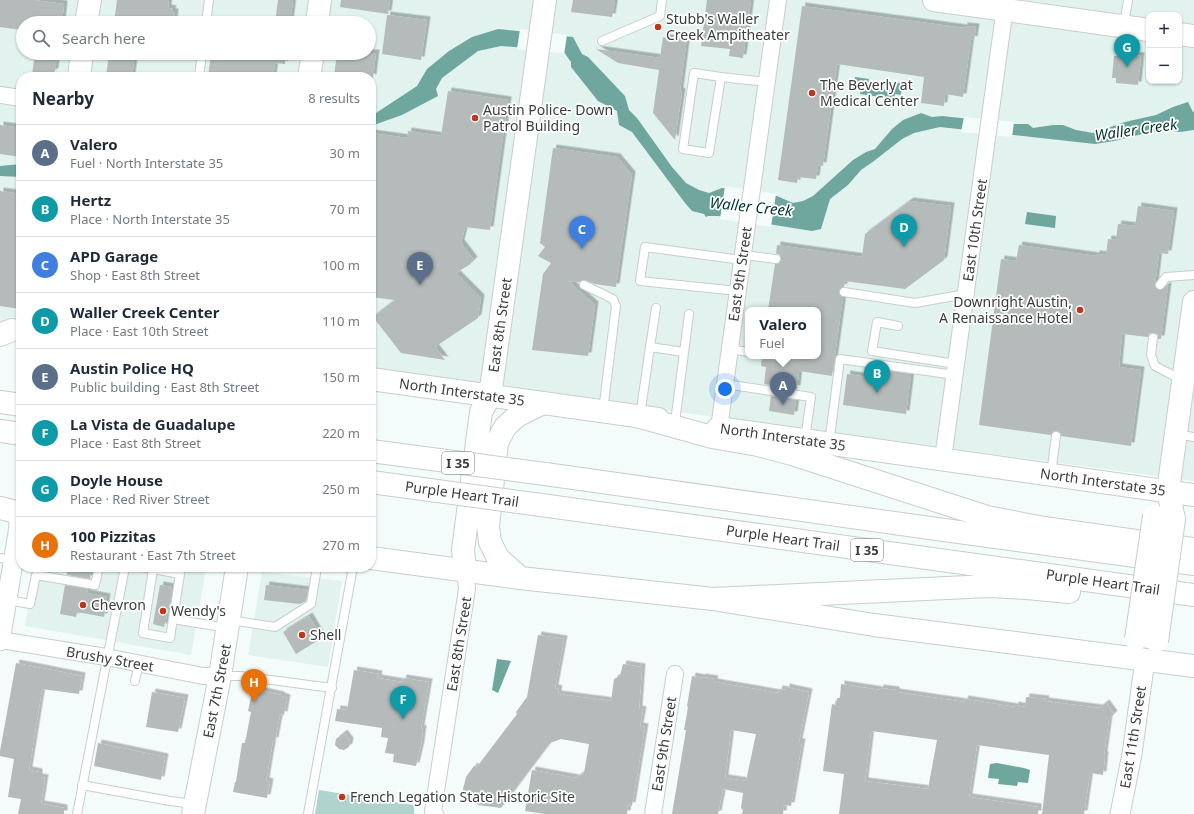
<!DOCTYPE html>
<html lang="en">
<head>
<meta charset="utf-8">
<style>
	body { margin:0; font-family:"Noto Sans",sans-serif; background:#f6f6f7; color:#1f2937 }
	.controls { position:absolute; right:12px; top:12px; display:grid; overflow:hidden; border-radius:8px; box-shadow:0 1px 3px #0004 }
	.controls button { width:36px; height:36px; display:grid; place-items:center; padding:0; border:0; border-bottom:1px solid #e0e1e3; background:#fff; color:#1f2937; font:20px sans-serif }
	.you { position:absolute; left:725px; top:389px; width:14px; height:14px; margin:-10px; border:3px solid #fff; border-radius:50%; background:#1a73e8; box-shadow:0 0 0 6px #1a73e833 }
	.badge { display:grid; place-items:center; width:26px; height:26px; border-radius:50%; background:#c13618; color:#fff; font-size:13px; font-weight:700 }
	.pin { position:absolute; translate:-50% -33px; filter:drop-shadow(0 1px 2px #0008) }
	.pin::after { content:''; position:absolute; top:21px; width:14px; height:12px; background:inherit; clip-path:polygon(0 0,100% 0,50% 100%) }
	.popup { position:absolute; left:745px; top:307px; width:76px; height:52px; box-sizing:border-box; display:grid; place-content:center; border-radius:8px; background:#fff; filter:drop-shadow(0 1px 3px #0005); font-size:13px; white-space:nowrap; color:#747a83 }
	.popup b { font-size:15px; color:#1f2937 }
	.popup::after { content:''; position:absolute; left:50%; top:100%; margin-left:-8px; border:8px solid transparent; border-top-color:#fff }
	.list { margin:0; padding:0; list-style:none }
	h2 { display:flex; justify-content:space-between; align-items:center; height:52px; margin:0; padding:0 16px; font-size:17px }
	h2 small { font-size:13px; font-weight:400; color:#747a83 }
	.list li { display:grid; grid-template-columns:26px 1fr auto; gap:12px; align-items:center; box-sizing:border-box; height:56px; padding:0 16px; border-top:1px solid #e0e1e3 }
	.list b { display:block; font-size:15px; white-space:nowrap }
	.list p { margin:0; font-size:13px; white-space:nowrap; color:#747a83 }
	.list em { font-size:13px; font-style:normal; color:#747a83 }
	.icon { flex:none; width:22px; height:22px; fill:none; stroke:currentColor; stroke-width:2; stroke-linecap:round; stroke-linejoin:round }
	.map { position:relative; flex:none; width:1194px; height:814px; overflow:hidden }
	.search { position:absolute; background:#fff; box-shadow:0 1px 3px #0004; left:16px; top:16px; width:360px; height:44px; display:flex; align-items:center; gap:10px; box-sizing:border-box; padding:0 14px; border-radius:22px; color:#747a83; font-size:15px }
	.panel { position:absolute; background:#fff; box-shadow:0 1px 3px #0004; left:16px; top:72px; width:360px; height:500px; border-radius:16px }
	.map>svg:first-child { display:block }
</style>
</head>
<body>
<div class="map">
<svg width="1194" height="814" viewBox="0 0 1194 814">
	<defs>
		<filter id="shadow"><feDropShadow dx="3.5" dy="-3.5" stdDeviation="0" flood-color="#0004"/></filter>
	</defs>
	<rect width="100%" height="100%" fill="#f4fcfb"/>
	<g fill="#e1f2ef" fill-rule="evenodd">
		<path d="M 0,0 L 1194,0 L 1194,481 L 371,371 L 371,77 L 21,77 L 21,328 L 0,324 ZM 1149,15 L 1179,15 L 1179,81 L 1149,81 ZM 23,23 L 369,23 L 369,53 L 23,53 ZM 748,310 L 818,310 L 818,356 L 748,356 Z"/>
		<polygon points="35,567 196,567 206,569 191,655 25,626"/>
		<polygon points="262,572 342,581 328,667 248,655"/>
	</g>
	<polygon fill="#b1d3cd" points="319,790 414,805 414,814 315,814"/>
	<g fill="#6fa79e">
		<polygon points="498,29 573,37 582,54 588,57 625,96 629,110 637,118 672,167 686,183 699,190 709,193 722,188 777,196 793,203 803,201 813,196 853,160 866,152 875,149 892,129 903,120 921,113 932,117 942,116 961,118 1016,124 1028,124 1033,128 1053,125 1063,125 1076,130 1093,133 1125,122 1156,115 1173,107 1188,102 1193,112 1194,112 1194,130 1180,132 1165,130 1150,132 1114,141 1095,144 940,127 914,133 902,139 874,161 861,170 848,185 830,199 821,229 812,231 718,216 708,216 706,217 704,214 692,211 685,203 632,132 619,125 617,111 598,101 571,67 571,62 563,51 501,46 478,51 442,78 436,89 438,96 402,115 371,126 371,115 376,113 417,86 427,69 449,51 472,37"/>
		<polygon points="855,77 869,79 868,86 870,88 873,88 874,83 883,84 883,89 886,90 888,88 889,82 902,83 901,95 895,94 894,99 860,94 861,89 853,88"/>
		<polygon points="21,164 21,177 0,176 0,166"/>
		<polygon points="1027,212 1056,216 1055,228 1025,224"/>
		<polygon points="497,659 511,661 498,693 492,690"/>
		<polygon points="997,763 1024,768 1030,770 1028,783 1018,782 1017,786 998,784 999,779 988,778 990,764"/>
	</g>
	<g fill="#f4fcfb">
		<polygon points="520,29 567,35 564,55 562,53 517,49"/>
		<polygon points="964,117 1014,122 1012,137 961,132"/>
		<polygon points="725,186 776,194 771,227 720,219"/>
	</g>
	<g fill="#b4bbba" fill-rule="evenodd" filter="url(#shadow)">
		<polygon points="0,0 33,0 64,4 62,23 22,23 21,30 0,27"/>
		<polygon points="117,0 169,0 168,8 173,9 172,12 175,12 174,23 114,23"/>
		<polygon points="278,0 293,0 290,23 275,23"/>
		<polygon points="341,0 390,0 388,14 340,7"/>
		<polygon points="573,0 615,0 612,17 571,12"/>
		<polygon points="707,0 751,0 743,58 729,56 730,49 701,46"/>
		<polygon points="802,6 964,28 964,26 976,27 974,40 971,39 963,97 945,94 944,106 921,103 924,77 837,64 823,166 818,165 816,179 798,177 797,183 778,180"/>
		<polygon points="387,15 427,20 421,60 382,54"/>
		<polygon points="663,37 680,40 687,37 680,91 682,92 675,140 653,113 659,70 618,63 596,49 660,58"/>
		<polygon points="35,53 57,53 55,71 47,77 32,75"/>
		<polygon points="109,53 135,53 132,77 106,77"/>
		<polygon points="246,53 286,53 285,64 275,63 273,77 208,77 211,54 246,59"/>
		<polygon points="337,53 376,53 373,78 371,77 334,77"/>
		<polygon points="1119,54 1141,56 1138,85 1116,83 1116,78 1112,78 1114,56 1119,56"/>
		<polygon points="448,91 508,100 490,230 465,227 461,243 474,260 469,265 456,273 481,298 478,318 435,347 445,360 401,353 373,317 395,300 371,297 371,133 407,138 408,131 441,136"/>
		<polygon points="0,125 21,128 21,157 0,154"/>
		<polygon points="553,148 617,157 632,175 616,287 595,284 584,280 579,282 568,281 595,305 588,356 532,350 543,274 551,263 538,256 545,247 540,243"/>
		<polygon points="0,191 21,194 21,302 20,309 0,306"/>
		<polygon points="910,201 951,206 944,260 905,289 845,281 844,287 840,288 839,292 840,296 843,297 832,376 799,371 797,389 764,384 766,367 761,366 762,356 818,356 818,310 768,310 775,264 778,264 781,260 780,255 776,253 777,245 862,257 865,234"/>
		<polygon points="1138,206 1174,211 1168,254 1159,253 1155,285 1156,289 1160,290 1162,290 1166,286 1168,286 1161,339 1158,339 1158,335 1154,333 1150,333 1148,337 1122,334 1119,367 1141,370 1131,446 1061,436 1061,434 1057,431 1054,431 1051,435 979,425 1001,259 1016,261 1019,245 1096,256 1096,254 1106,255 1108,239 1116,240 1118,224 1135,226"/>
		<polygon points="889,371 911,374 906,414 843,405 847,374 888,380"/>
		<polygon points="771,396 796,400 794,415 769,411"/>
		<polygon points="68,567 92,567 90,579 67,575"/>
		<polygon points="65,585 88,589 87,593 107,597 104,617 77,612 76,617 60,614"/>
		<polygon points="160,585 172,587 168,615 167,615 164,627 153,624"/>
		<polygon points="266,585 308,590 306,601 300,604 264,600"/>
		<polygon points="309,616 322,638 296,654 283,632"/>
		<polygon points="538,635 564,639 555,688 559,689 558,694 611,701 614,679 620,676 623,664 642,667 639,709 643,710 640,726 645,727 632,806 628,805 627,814 545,814 525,811 532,770 576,778 584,773 589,744 561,739 550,743 501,808 478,805 462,793 466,777 474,766 476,768 517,714 516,712 527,697"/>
		<polygon points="16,663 82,676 79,694 42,689 29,770 39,772 39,777 45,778 41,804 64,808 64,814 18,814 21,799 8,797 14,759 0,756 0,751"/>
		<polygon points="354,670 379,674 378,678 402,682 403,678 429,682 421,728 423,729 421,745 416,766 393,762 394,754 385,753 388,738 381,737 382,728 335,721 337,709 347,710"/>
		<path d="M 692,676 L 702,678 L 702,677 L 715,679 L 714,682 L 778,693 L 779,689 L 786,690 L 786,687 L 809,692 L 799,742 L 802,742 L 791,806 L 784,805 L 783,814 L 742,814 L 743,810 L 741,808 L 743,793 L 723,789 L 718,814 L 672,814 L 686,730 L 684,730 L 688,707 L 687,706 ZM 731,730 L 756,734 L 746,781 L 725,778 Z"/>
		<path d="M 841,684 L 880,690 L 880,688 L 896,690 L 896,692 L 964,702 L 965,699 L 1015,707 L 1015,705 L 1025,707 L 1026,697 L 1046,699 L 1045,701 L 1099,708 L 1106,703 L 1114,714 L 1109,719 L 1104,755 L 1105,755 L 1103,775 L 1090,773 L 1084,814 L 1042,814 L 1049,755 L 977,745 L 969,797 L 1038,807 L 1038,814 L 839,814 L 844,774 L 823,771 L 832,704 L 836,705 L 837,698 L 840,698 ZM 871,731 L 937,740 L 928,789 L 865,781 Z"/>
		<polygon points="253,689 281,695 281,696 287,698 284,715 280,714 275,741 273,740 266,781 270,782 267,798 233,792 235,782 236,782 242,743 245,743 251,712 248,711"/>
		<polygon points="152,692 185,698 178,732 146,727"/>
		<polygon points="344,733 350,741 349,747 344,750 339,749 335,745 336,739"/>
		<polygon points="98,743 165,757 161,780 94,766"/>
	</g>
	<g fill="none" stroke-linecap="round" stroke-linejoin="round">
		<defs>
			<g id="service">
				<polyline points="206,23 209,0"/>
				<polyline points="1124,25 1128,0"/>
				<polyline points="602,41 660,16 662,0"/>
				<polyline points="199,77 202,53"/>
				<polyline points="721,77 694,73 683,149 709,153 721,77 767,82"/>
				<polyline points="743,255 776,259"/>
				<polyline points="584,285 613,299 616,306 603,411"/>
				<polyline points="1160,285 1166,277 1194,275"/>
				<polyline points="738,291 640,281 645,247 742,260"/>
				<polyline points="844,292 915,303 966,294"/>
				<polyline points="898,326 877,322 872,351 956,364"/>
				<polyline points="1153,338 1151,355 1155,366 1182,380"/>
				<polyline points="650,347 656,308"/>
				<polyline points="730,349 748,352"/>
				<polyline points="725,384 811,397 805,439"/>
				<polyline points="640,416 650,347 684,352"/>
				<polyline points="675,422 689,314"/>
				<polyline points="1177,434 1194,437"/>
				<polyline points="829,444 840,359 955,375"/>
				<polyline points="1051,474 1056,436"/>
				<polyline points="0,558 14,561"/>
				<polyline points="144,567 145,568 153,569"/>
				<polygon points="153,569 180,574 170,638 143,633"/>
				<polyline points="8,600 30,604 36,575 95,585 99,567"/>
				<polyline points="173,619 227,628"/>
				<polyline points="230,620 275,627 311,604 317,567"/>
				<polyline points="221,676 240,676 332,688"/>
				<polyline points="135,681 139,663"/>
				<polyline points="82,785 170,801 194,804"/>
				<polyline points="77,814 125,567"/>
				<polyline points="308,814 353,567"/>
			</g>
			<g id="minor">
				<polyline points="0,95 21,98"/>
				<polyline points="719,428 778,0"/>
				<polyline points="943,459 1006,0"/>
				<polyline points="0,640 106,657 203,676 220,676"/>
				<polyline points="435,814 433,811 467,589 465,570"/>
				<polyline points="653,814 675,674"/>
			</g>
			<g id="tertiary">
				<polyline points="0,641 18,533 20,513"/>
				<polyline points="1120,814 1132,754 1145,660"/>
			</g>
			<g id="secondary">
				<polyline points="934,0 1149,30"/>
				<polyline points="86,23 90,0"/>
				<polyline points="317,23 320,0"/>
				<polyline points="1179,34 1194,36"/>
				<polyline points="79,77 82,53"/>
				<polyline points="309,77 313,53"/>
				<polyline points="371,379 658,419"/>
				<polyline points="718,428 1194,495"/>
				<polyline points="1174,519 1168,491 1194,302"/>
				<polyline points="371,558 520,578 713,599 874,625 1194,666"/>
				<polyline points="465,570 463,550 481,412 490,396 545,0"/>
				<polyline points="520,578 498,558 490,542 488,526 497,443 505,427 517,416 543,403"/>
			</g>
			<polyline id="primary" points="193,814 220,676 237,567"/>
			<g id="motorway">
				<polyline points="0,335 12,330"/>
				<polyline points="0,402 21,405"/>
				<polyline points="640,417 712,437 758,445 792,454 987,517 1044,528 1194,549"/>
				<polyline points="0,431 21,434"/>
				<polyline points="545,474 944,530 1194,564"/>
				<polyline points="541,505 1194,595"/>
				<polyline points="0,508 20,513"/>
				<polyline points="713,599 989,586 1027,588 1069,592"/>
			</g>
		</defs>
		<use href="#service" stroke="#c7cecd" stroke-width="10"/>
		<use href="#minor" stroke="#c7cecd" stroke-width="18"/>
		<use href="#tertiary" stroke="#c7cecd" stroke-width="21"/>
		<use href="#secondary" stroke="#c7cecd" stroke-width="24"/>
		<use href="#primary" stroke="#c7cecd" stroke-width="24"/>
		<use href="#motorway" stroke="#c7cecd" stroke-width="24"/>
		<use href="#service" stroke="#fff" stroke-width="8"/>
		<use href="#minor" stroke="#fff" stroke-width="16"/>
		<use href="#tertiary" stroke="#fff" stroke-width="19"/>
		<use href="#secondary" stroke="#fff" stroke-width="22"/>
		<use href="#primary" stroke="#fff" stroke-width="22"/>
		<use href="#motorway" stroke="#fff" stroke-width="22"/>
		<defs>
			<g id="secondary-bridge">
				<polyline points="1136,639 1154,516"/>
				<polyline points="1157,641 1174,519"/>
			</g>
			<g id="motorway-bridge">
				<polyline points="371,451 545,474"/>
				<polyline points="371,482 541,505"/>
			</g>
		</defs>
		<use href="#secondary-bridge" stroke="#c7cecd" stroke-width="24" stroke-linecap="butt"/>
		<use href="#motorway-bridge" stroke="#c7cecd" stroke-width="24" stroke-linecap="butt"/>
		<use href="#secondary-bridge" stroke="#fff" stroke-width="22"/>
		<use href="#motorway-bridge" stroke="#fff" stroke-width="22"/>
	</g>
	<g fill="#c13618" stroke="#fff" stroke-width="1.5">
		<circle cx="658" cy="27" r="4"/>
		<circle cx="812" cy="93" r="4"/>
		<circle cx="475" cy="118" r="4"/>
		<circle cx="1080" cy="310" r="4"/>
		<circle cx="83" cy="605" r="4"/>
		<circle cx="163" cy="611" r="4"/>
		<circle cx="302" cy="635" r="4"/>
		<circle cx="342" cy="797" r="4"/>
	</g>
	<g text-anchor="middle" stroke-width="3.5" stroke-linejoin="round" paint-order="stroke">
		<g fill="#fff" stroke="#757776" stroke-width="1">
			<rect x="442" y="452" width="32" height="22" rx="3"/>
			<rect x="851" y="539" width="32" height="22" rx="3"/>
		</g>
		<g font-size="13" font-weight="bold" fill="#3a3d3c">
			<text x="458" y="468">I 35</text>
			<text x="867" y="555">I 35</text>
		</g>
		<g font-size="14" fill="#3a3d3c" stroke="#fff" text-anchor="start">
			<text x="666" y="24">Stubb's Waller<tspan x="666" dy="16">Creek Ampitheater</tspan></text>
			<text x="820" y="90">The Beverly at<tspan x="820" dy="16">Medical Center</tspan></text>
			<text x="483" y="115">Austin Police- Down<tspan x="483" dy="16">Patrol Building</tspan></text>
			<text x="1072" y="307" text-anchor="end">Downright Austin,<tspan x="1072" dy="16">A Renaissance Hotel</tspan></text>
			<text x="91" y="610">Chevron</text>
			<text x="171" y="616">Wendy's</text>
			<text x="310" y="640">Shell</text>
			<text x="350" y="802">French Legation State Historic Site</text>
		</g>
		<g font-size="14" fill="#3a3d3c" stroke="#fff">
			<text transform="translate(975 230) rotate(-82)" y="5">East 10th Street</text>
			<text transform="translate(740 274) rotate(-82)" y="5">East 9th Street</text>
			<text transform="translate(500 325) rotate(-82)" y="5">East 8th Street</text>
			<text transform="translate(462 392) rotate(8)" y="5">North Interstate 35</text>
			<text transform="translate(783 437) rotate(8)" y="5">North Interstate 35</text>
			<text transform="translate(1103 482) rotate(8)" y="5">North Interstate 35</text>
			<text transform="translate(462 494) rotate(8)" y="5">Purple Heart Trail</text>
			<text transform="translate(783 538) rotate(8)" y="5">Purple Heart Trail</text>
			<text transform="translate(1103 582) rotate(8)" y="5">Purple Heart Trail</text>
			<text transform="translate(459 644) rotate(-81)" y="5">East 8th Street</text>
			<text transform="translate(110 659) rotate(10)" y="5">Brushy Street</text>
			<text transform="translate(217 691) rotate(-79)" y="5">East 7th Street</text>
			<text transform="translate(1133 737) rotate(-81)" y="5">East 11th Street</text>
			<text transform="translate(664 744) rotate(-81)" y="5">East 9th Street</text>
		</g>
		<g font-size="15" font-style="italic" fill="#00342e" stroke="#fff">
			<text transform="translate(1136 130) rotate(-8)" y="5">Waller Creek</text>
			<text transform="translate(751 207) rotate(6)" y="5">Waller Creek</text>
		</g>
	</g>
</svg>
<div class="controls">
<button>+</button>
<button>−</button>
</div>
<div class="you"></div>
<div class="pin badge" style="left:783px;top:405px;background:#5c6f8a">A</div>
<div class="popup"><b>Valero</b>Fuel</div>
<div class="pin badge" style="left:877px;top:393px;background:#0f9aa8">B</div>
<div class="pin badge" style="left:582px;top:249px;background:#3f7fe0">C</div>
<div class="pin badge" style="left:904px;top:247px;background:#0f9aa8">D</div>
<div class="pin badge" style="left:420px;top:285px;background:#5c6f8a">E</div>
<div class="pin badge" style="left:403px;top:719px;background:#0f9aa8">F</div>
<div class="pin badge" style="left:1127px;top:67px;background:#0f9aa8">G</div>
<div class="pin badge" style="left:254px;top:702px;background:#e8710a">H</div>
<div class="search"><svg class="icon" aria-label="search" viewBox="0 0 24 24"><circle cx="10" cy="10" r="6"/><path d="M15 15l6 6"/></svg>Search here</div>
<section class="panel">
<h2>Nearby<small>8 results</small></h2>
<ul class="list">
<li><span class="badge" style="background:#5c6f8a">A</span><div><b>Valero</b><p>Fuel · North Interstate 35</p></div><em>30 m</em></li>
<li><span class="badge" style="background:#0f9aa8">B</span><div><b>Hertz</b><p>Place · North Interstate 35</p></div><em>70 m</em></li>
<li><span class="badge" style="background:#3f7fe0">C</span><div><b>APD Garage</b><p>Shop · East 8th Street</p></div><em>100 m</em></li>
<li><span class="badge" style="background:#0f9aa8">D</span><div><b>Waller Creek Center</b><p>Place · East 10th Street</p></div><em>110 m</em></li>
<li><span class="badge" style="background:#5c6f8a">E</span><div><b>Austin Police HQ</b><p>Public building · East 8th Street</p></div><em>150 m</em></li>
<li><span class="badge" style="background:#0f9aa8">F</span><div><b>La Vista de Guadalupe</b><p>Place · East 8th Street</p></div><em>220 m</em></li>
<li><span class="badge" style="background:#0f9aa8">G</span><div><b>Doyle House</b><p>Place · Red River Street</p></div><em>250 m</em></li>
<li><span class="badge" style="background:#e8710a">H</span><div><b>100 Pizzitas</b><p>Restaurant · East 7th Street</p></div><em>270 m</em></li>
</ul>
</section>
</div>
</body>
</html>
